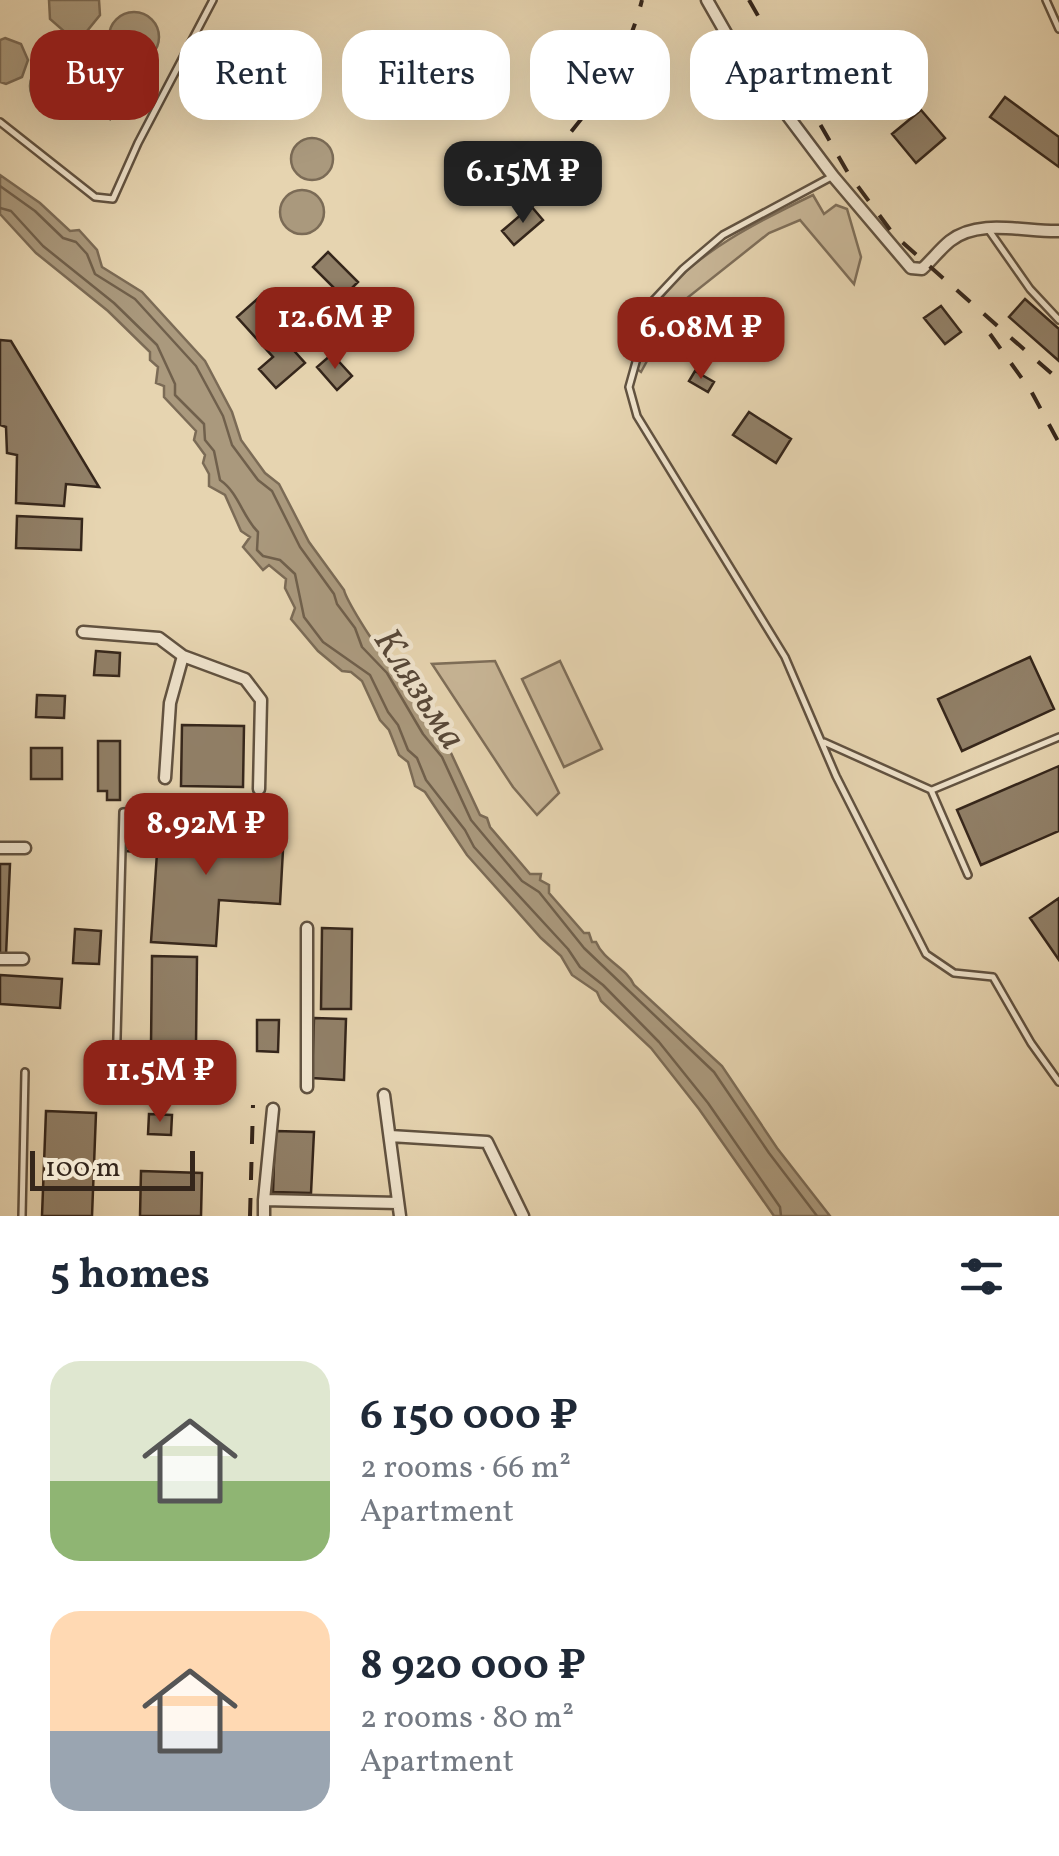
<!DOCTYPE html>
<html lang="en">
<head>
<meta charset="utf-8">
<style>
	:root { --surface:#fff; --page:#f2f2f3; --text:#1f2937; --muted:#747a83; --accent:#8f2418 }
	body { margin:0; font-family:Vollkorn,serif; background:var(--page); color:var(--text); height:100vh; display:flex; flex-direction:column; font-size:38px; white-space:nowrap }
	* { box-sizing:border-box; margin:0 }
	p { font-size:32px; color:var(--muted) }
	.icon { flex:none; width:55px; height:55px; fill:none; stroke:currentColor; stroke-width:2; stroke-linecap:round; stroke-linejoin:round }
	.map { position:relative; height:1216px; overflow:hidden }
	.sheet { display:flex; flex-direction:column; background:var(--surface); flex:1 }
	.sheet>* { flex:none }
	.guide { position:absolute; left:30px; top:30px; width:1000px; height:90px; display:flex; gap:20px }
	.scale { position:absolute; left:30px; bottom:25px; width:165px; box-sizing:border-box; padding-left:10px; border:5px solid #35261b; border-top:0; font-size:28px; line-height:35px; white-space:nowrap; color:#35261b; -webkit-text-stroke:8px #efe3cc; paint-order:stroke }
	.price { position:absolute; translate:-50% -85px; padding:0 22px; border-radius:20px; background:var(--accent); color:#fff; font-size:32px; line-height:65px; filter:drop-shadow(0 2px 5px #0008) }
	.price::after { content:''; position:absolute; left:50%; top:60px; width:30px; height:22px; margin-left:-15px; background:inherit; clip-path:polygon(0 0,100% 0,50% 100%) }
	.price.selected { background:#222; color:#fff }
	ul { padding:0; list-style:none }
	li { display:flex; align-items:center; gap:30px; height:250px; padding:0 50px }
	li span { display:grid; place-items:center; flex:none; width:280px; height:200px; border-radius:30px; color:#555 }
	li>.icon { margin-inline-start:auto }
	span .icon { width:120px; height:120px; fill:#fffc; stroke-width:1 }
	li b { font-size:42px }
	h2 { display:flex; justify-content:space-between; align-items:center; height:120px; padding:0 50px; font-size:42px }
	.chip { padding:0 35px; border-radius:30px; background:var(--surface); box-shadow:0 10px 40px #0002; font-size:35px; line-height:90px }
	.chip.selected { background:var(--accent); color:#fff }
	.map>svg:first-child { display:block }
	.green { fill:#c8b697; stroke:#7e6e59; stroke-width:2.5 }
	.water { fill:#aa997d; stroke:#7b6b56; stroke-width:2.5 }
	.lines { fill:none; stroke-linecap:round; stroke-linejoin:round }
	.shore { stroke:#70604c; stroke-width:2.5 }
	.building { fill:#918068; stroke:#35261b; stroke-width:2.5 }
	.service-casing { stroke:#615240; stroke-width:10 }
	.minor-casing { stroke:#615240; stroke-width:15 }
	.service { stroke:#efe3cc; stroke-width:5 }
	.minor { stroke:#efe3cc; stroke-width:10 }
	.rail { stroke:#35261b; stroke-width:4; stroke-dasharray:18 18; stroke-linecap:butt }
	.labels { text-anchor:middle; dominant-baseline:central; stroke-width:9; stroke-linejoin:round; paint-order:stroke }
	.water-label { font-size:38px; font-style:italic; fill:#584838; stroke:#efe3cc }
</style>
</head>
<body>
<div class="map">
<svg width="1059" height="1216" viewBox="0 0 1059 1216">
	<rect width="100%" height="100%" fill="#e6d4b0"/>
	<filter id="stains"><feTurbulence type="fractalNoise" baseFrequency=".002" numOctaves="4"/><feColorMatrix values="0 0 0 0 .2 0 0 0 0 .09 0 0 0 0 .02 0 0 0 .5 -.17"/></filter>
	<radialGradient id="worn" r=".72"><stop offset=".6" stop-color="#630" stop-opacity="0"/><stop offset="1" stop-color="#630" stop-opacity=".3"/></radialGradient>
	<!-- green -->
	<path class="green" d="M813 195 824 214 836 205 847 209 861 257 854 284 800 220 769 233 677 306 641 372 637 369C643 349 647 320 659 302 689 255 765 218 813 195Z
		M495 661 559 793 537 815 513 787 432 664Z
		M560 661 602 749 564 767 522 679Z"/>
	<!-- water -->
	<path class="water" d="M49 0H99L100 15 87 31 66 33 50 19Z
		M109 37a25 25 0 1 1 50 0a25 25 0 1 1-50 0Z
		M5 38 21 44 28 60 22 77 6 84 0 82V40Z
		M30 86a22 22 0 1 1 44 0a22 22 0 1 1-44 0Z
		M291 159a21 21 0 1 1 42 0a21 21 0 1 1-42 0Z
		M0 175 40 203 70 231 79 230 97 250 102 267 142 292 205 361 232 412 241 440 265 473 279 484 309 542 344 590C346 599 373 644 381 650L386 649 384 656 391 664 399 662 397 673 400 681 450 751 480 815 487 818 490 827 530 874H541L540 880 549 885V893L584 933H589L592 942H596C604 961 627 968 634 985L722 1066 777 1148 830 1216H774L699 1109 651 1048 601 1001 597 992 572 975 561 956 541 938 467 855 425 792 415 786 408 762 399 755 389 730 380 720 362 681 351 672 342 671 318 651 291 619 295 608 285 588 286 579 269 565 263 570 243 547 250 537 241 531 225 495 209 486V474L203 463 205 455 194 440 196 431 164 397V386L156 383 158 367 150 360V352L108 311 36 253 0 214Z
		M280 212a22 22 0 1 1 44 0a22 22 0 1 1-44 0Z"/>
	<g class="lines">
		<!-- shore -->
		<path class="shore" d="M0 186 35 211 63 238 76 242 87 254 95 274 135 299 196 366 223 416 232 445 258 480 272 491 300 547 334 594 337 604 355 628 362 647 387 673 423 734 442 757 471 820 522 881 539 892 584 948 714 1072 769 1153 817 1216
			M0 208 11 211 43 246 114 303 157 345 175 384V395L204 424 205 440 214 451 220 480C239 493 242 516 258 532L257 550 263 556 280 560 295 574 304 617 323 642 370 675 388 712 398 725 408 750 417 758 426 780 465 830 474 847 568 949 580 967 603 985 659 1042 708 1103 780 1207 781 1216"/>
	</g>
	<!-- building -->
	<path class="building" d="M89 75 124 98 110 119 75 95Z
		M1005 97 1059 137V167L990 117Z
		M921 110 945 138 916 163 892 134Z
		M531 206 543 220 514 245 502 231Z
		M328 252 358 282 343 297 313 267Z
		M263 294 272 304 261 314 305 363 276 388 259 369 273 357 237 317Z
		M1025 299 1059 329V361L1009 317Z
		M941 306 961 332 945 344 924 318Z
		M0 340 11 341 99 487 66 484 64 506 16 503 17 455 7 453 6 427 0 425Z
		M332 354 352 376 337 390 317 367Z
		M695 371 714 382 708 392 689 381Z
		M749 412 791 439 776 463 733 435Z
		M17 516 82 519 81 550 16 548Z
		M96 651 120 653 119 676 94 675Z
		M1030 657 1054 709 962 751 938 699Z
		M37 695 65 696 64 718 36 717Z
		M182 725 244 726 243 787 181 786Z
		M98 741H120V800H107V791H98Z
		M31 748H62V779H31Z
		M1059 766V831L981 865 957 810Z
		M159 823 205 826 203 844 242 847 243 829 284 832 280 904 219 900 216 946 151 942 157 853 125 851 126 832 158 834Z
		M0 864H10L6 955H0Z
		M1059 898V960L1030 918Z
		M322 928 352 929 351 1009H321Z
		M75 929 101 931 99 964 73 963Z
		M152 956 197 957 196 1046 151 1045Z
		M0 975 62 979 60 1008 0 1004Z
		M314 1018 346 1019 344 1080 312 1078Z
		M257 1020H279L278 1052 257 1051Z
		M46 1111 96 1113 92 1216H42Z
		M149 1114 172 1115 171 1135 148 1134Z
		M275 1131 314 1132 311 1193 273 1192Z
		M141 1171 202 1173 201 1216H140Z"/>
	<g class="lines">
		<!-- service casing -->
		<g class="service-casing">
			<path id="service" d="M1046 0 1059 29
				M0 122 95 197 113 199 138 143 213 0
				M833 176 723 235 683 269 653 301 629 387 637 416 785 657 836 776 926 954 954 973 993 977 1031 1043 1059 1082
				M988 229 1030 289 1059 320
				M824 742 931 790 968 875
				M932 790 1059 737
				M116 1074 123 812 148 810 262 818
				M22 1216 25 1072"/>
		</g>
		<!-- minor casing -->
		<g class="minor-casing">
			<path id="minor" d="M707 0 727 35 833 176 911 268 922 269C931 261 940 249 950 241 979 218 1025 232 1059 231
				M83 632 159 638 183 656 245 679 261 700 259 789
				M165 778 170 703 183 656
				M0 848H25
				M307 928V1087
				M0 959H23
				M384 1095 400 1216
				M390 1136 487 1142 523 1216
				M264 1200 273 1109
				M264 1216V1200L398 1203"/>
		</g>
		<!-- service -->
		<use href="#service" class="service"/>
		<!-- minor -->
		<use href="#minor" class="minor"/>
		<!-- rail -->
		<path class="rail" d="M749 0 848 173 894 235 1059 380
			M548 159C592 108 625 67 642 0
			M990 334 1031 391 1059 443
			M250 1216 253 1105"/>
	</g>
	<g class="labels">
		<!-- water labels -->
		<g class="water-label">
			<text transform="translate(418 690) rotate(57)">Клязьма</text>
		</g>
	</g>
	<rect width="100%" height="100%" filter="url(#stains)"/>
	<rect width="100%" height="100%" fill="url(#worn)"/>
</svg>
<div class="scale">100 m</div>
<b class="price selected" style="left:523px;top:226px">6.15M ₽</b>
<b class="price" style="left:335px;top:372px">12.6M ₽</b>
<b class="price" style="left:701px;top:382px">6.08M ₽</b>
<b class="price" style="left:206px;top:878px">8.92M ₽</b>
<b class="price" style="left:160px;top:1125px">11.5M ₽</b>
<div class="guide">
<a class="chip selected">Buy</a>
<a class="chip">Rent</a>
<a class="chip">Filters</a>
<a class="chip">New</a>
<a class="chip">Apartment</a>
</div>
</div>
<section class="sheet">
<h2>5 homes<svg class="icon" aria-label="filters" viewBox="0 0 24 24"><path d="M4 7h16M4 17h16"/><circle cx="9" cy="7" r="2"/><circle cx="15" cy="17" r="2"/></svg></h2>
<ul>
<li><span style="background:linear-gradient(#dfe7d0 60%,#8fb573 0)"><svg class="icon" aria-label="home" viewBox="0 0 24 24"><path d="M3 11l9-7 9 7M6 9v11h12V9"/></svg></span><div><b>6 150 000 ₽</b><p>2 rooms · 66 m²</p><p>Apartment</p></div></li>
<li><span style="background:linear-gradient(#ffd9b3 60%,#9aa5b1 0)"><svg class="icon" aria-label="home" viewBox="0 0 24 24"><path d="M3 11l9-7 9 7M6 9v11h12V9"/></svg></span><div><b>8 920 000 ₽</b><p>2 rooms · 80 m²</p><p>Apartment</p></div></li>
</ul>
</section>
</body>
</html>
